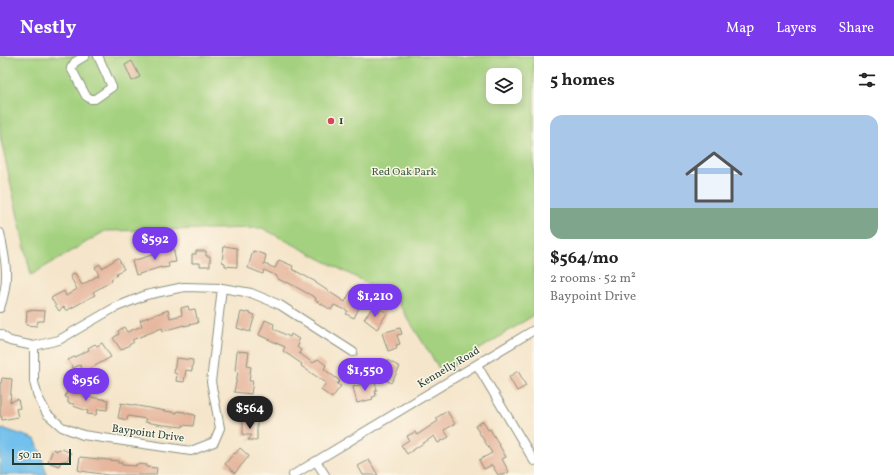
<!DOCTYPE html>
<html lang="en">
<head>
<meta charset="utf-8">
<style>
	:root { --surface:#fff; --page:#f2f2f2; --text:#222; --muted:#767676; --line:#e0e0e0; --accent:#7c3aed }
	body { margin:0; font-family:Vollkorn,serif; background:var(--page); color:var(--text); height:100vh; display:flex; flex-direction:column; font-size:15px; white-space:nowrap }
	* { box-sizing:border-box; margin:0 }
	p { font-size:13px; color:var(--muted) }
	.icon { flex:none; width:22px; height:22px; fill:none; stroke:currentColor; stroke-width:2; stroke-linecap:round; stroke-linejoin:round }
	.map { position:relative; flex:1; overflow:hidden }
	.side { display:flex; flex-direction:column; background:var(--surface); width:360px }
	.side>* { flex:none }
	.buttons { position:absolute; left:486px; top:12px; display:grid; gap:8px }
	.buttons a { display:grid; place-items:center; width:36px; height:36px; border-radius:8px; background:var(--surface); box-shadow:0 2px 10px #0003; font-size:20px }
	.scale { position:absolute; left:12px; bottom:10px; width:59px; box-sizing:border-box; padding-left:4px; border:2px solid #1f3d34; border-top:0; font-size:11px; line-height:14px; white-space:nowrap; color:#1f3d34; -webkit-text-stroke:3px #fcf5e5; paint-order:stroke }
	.price { position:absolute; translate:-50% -34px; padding:0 9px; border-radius:14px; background:var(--accent); color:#fff; font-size:13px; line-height:26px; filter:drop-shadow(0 1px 2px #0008) }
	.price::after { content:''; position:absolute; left:50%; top:24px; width:12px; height:9px; margin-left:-6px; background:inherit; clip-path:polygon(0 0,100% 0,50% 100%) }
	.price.on { background:#222; color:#fff }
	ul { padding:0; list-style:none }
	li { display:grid; align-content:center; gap:8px; height:212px; padding:0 16px }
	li+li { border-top:1px solid var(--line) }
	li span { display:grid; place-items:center; height:124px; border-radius:12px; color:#555 }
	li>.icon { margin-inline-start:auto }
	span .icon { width:72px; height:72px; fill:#fffc; stroke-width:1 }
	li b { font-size:17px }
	h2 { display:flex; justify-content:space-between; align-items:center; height:48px; padding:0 16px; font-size:17px }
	header { display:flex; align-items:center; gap:24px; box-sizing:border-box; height:56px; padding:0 20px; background:var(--accent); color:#fff }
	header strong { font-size:19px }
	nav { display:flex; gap:22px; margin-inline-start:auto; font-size:14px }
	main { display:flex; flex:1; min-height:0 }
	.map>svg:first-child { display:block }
	.green { fill:#a4d17f; stroke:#62875a; fill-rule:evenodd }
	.water { fill:#72c0ed; stroke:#487e90 }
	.building { fill:#e6b69d }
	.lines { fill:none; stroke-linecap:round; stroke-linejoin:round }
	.minor-casing { stroke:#8a917f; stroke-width:10 }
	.minor { stroke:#fff; stroke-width:8 }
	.poi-dot { fill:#d1495b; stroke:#fcf5e5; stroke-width:1.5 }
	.labels { text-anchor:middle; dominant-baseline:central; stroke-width:3; stroke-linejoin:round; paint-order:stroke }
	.poi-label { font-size:11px; font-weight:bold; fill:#1f3d34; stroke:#fcf5e5; text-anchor:start }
	.park-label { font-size:11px; fill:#3a5b43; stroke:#fcf5e5 }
	.street-label { font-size:11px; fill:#1f3d34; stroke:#fcf5e5 }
</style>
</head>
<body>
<header>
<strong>Nestly</strong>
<nav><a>Map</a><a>Layers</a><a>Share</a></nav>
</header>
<main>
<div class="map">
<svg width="534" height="419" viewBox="0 0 534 419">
	<rect width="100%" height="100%" fill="#fcf5e5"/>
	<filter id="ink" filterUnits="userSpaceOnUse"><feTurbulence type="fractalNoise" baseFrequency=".025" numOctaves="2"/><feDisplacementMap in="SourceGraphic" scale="8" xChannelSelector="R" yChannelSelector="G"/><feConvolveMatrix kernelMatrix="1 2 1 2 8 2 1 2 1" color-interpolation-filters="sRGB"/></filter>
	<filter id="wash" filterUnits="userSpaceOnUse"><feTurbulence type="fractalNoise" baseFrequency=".012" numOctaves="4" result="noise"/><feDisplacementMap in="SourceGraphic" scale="16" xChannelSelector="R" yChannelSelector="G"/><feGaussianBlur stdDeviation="0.9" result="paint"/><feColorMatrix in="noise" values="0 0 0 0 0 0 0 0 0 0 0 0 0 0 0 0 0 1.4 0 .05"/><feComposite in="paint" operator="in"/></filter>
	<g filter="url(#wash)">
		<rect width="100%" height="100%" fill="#f5e5ca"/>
		<!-- green -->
		<path class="green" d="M1 0H534V259L442 317 395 242 262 172 105 175 31 219 0 80V3ZM493 19H515V41H493Z"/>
		<!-- water -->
		<path class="water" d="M5 373 35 383 40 395 47 419H0V374Z"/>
		<g id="blocks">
			<!-- building -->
			<path class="building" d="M132 5 140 21 132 25 125 9Z
				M224 190 237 192V211L225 210V207L222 206Z
				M173 192 176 206 168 207 169 211 161 212V211L136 219 132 205 159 197 158 194Z
				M196 195H206V200H210V210H200V207H192V198H196Z
				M253 195 266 199 264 208 275 212 279 204 293 210 292 213 316 226V227L345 246 351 235 357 238 355 242 362 246 354 262 346 258 348 255 334 249 331 254 315 244 316 242 287 226 286 227 278 223V222L276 221 277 220 264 214 263 218 248 212Z
				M118 202 124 213 116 217 117 219 111 223 112 225 93 236 95 239 66 255 64 251 59 255 51 242 64 235 66 240 77 233 70 220 75 217 82 229 99 219 95 211 100 208 102 212Z
				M188 250 189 254 195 253 198 267 184 270V269L163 275 162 272 132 284 134 286 121 294 113 282 119 278 118 275 124 271 127 276 142 270 140 264 168 254 170 262 182 259 181 252Z
				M372 252 379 257 381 253 387 257 377 273 364 263Z
				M27 254 45 255 44 265H38L37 270 26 269Z
				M241 256 246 257 247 256 255 259 250 276 237 272Z
				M265 264 274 268 273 272 276 274 290 281 291 278 299 283 297 286 299 288 297 291 301 294 299 297 313 307 318 303 326 309 324 313 340 325 337 328 341 330 332 342 321 334 326 327 301 310 302 308 283 295 285 291 259 279Z
				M400 272 402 278 397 279 400 288 396 289 397 292 388 295 382 277Z
				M102 287 111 301 84 316 80 309 73 312 68 304 89 294 88 292 95 288 97 290Z
				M237 295 249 296 247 310 251 311 249 325H253L251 338 234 336 238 316 235 315Z
				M176 302 193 304 192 315 186 314 184 326 176 325 177 318 174 317Z
				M387 304 400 311 391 327 383 322 386 315 382 312Z
				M518 315 526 330 517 335 509 321Z
				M2 322 12 323 10 346 18 343 20 352 16 353 18 361 2 364 1 360H0V327H1Z
				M372 325V327L375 326 377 334 375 335 376 340 372 341 373 343 357 347 353 331Z
				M72 333 85 337 84 340 108 344 107 354 98 353 96 359 87 358 88 355 73 350 74 348 68 347V342L65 341 67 335 71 336Z
				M121 347 177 357V355L185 356V357L195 359 193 370 183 369V371L164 369 145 366 146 363 128 360 127 364 118 362Z
				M447 355 455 368 444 374 449 381 438 387 434 380 407 398 401 389 409 384 407 380 415 376 417 379 438 365 436 362Z
				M243 365 257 366V384H248L252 379H243Z
				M483 365 488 374 490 373 506 401 502 403 509 416 504 419H498L492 409 484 413 479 404 492 397 475 370Z
				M240 392 249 400 235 417 225 408 234 397 235 398Z
				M53 393 57 395 58 393 61 394 62 393 71 397 67 405 64 404 63 406 61 405 59 410 48 406Z
				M80 401 118 405V407H122V409L136 410V408L147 409 146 411 157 412 156 419H108L81 415 78 414Z
				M369 404 378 419H363L358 410Z"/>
		</g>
	</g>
	<g filter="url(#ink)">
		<use href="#blocks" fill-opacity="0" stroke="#8a917f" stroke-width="1"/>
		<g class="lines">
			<!-- minor casing -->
			<g class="minor-casing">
				<path id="minor" d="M85 0 75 6 71 12 86 40 91 43H95L112 31 98 0
					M0 177C6 206 10 223 0 252
					M0 278 10 285 34 290 59 284 114 252 146 239 184 231 222 232 251 237 280 249 353 296
					M34 290V326L38 341 47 358 62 371 83 379 191 395 214 386 220 372 211 326 222 232
					M477 309 534 405
					M316 405 325 419
					M293 419 534 274"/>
			</g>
			<!-- minor -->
			<use href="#minor" class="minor"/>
		</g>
	</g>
	<!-- markers -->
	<circle class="poi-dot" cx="331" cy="65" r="4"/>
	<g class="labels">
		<!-- poi labels -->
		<g class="poi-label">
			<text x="339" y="65">1</text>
		</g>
		<!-- park labels -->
		<g class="park-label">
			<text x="404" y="116">Red Oak Park</text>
		</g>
		<!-- street labels -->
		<g class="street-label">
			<text transform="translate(449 312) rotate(-31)">Kennelly Road</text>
			<text transform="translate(148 378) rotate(8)">Baypoint Drive</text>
		</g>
	</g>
</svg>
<div class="buttons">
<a><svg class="icon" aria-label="layers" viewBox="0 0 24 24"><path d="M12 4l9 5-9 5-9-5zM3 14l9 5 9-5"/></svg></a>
</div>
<div class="scale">50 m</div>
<b class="price" style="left:155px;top:205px">$592</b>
<b class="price" style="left:375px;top:262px">$1,210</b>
<b class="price" style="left:365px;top:336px">$1,550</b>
<b class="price" style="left:86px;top:346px">$956</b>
<b class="price on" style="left:250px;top:374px">$564</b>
</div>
<section class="side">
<h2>5 homes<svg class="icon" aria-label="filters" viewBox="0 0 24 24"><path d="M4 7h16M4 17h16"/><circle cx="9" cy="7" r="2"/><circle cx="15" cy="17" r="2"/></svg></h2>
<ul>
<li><span style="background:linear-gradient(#a9c7e8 75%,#7fa58c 0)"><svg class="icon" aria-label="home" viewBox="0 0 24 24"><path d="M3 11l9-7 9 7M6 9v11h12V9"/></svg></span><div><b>$564/mo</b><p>2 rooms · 52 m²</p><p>Baypoint Drive</p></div></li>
</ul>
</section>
</main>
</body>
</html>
